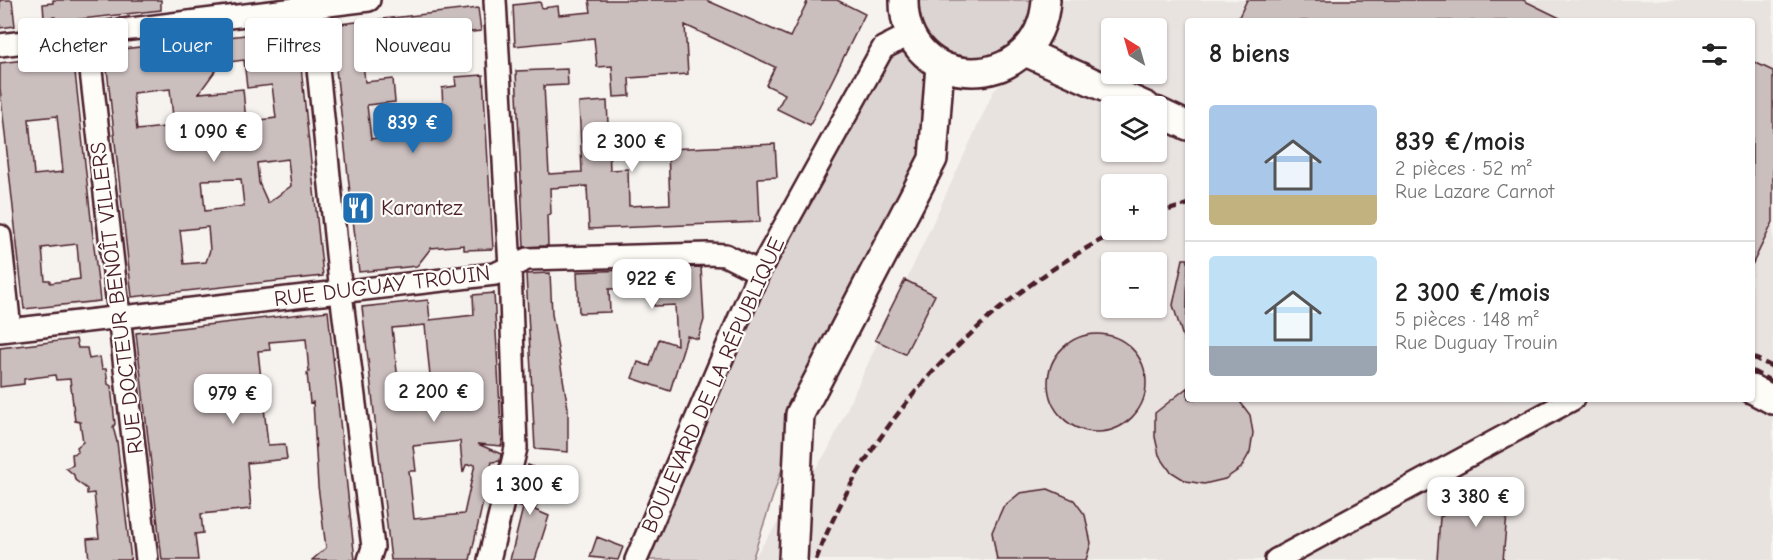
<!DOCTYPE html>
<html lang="fr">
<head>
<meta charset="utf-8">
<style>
	:root { --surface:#fff; --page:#f2f2f2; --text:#222; --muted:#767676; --line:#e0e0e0; --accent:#1f6fb2 }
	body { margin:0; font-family:"Comic Neue",sans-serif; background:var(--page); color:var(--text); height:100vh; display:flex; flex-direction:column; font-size:22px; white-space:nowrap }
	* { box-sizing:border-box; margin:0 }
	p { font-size:20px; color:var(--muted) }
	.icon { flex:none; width:33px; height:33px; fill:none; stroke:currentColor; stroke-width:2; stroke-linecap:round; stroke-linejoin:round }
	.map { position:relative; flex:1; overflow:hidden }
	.side { position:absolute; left:1185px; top:18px; width:570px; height:384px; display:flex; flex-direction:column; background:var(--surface); border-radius:6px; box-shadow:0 2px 4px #0004 }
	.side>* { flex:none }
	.top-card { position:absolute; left:18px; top:18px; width:570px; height:54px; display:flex; gap:12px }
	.needle { width:39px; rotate:323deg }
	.tools { position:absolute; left:1101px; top:18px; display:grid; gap:12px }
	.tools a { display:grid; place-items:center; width:66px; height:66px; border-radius:6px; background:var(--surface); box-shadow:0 2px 4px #0004; font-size:30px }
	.price { position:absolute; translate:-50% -51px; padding:0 14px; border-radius:12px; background:#fff; color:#222; font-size:20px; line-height:39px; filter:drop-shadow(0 2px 3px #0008) }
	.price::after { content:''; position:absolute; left:50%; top:36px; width:18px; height:14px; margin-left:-9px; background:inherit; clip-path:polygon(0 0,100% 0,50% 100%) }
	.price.on { background:var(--accent); color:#fff }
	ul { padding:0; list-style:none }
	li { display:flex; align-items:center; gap:18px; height:150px; padding:0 24px }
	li+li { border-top:2px solid var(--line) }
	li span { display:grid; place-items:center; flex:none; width:168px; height:120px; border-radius:6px; color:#555 }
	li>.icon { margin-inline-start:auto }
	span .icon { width:72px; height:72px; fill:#fffc; stroke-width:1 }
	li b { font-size:26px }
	h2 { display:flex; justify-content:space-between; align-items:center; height:72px; padding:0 24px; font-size:26px }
	.chip { padding:0 21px; border-radius:6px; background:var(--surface); box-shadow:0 2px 4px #0004; font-size:21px; line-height:54px }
	.chip.on { background:var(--accent); color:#fff }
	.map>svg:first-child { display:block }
	.built { fill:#e9e3e0; fill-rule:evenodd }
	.green { fill:#dcd4d2; stroke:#937a7e; stroke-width:1.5 }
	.building { fill:#cbbfbe; stroke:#4a1f2b; stroke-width:1.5; fill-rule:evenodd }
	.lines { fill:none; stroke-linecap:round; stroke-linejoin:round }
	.minor-casing { stroke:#4a1f2b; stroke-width:26 }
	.tertiary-casing { stroke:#4a1f2b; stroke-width:32 }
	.minor { stroke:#fdfcf7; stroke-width:21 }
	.tertiary { stroke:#fdfcf7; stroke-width:27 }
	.rail { stroke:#4a1f2b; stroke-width:4.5; stroke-dasharray:9 4.5; stroke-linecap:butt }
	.labels { text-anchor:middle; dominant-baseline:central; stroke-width:4.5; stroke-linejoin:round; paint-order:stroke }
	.poi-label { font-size:22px; fill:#4a1f2b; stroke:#fdfcf7; text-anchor:start }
	.street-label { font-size:22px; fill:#4a1f2b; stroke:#fdfcf7 }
</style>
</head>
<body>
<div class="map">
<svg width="1773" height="560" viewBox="0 0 1773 560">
	<rect width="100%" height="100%" fill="#f6f3ef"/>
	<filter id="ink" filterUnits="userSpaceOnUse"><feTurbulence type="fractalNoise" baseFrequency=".0167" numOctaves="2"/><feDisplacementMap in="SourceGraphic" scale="12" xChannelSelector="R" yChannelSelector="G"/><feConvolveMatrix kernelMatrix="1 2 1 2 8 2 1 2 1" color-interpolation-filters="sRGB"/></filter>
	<g filter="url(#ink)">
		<!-- built -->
		<path class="built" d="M1046 0H1773V560H752L828 450 994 90 1003 83 1025 52ZM1188 21H1752V399H1188ZM1112 28H1156V74H1112ZM1112 106H1156V152H1112ZM1112 184H1156V230H1112ZM1112 262H1156V308H1112Z"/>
		<!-- green -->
		<path class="green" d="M917 0H1032C1027 56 958 81 926 31 920 22 919 10 917 0Z
			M909 35 940 65 933 159 800 414 752 560H636L759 272 883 48Z"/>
		<!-- building -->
		<path class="building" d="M0 0H12L15 26 0 28Z
			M53 0H161V10L55 22V17L44 18 43 4 53 3Z
			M589 0H706L790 37 808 0H837L865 14 810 125 777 109 785 94 766 85 775 67 685 25 688 74 629 78 630 96 614 97 612 66 597 67 594 38 515 46 513 5 540 2 542 8 558 6 559 15 591 12Z
			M1247 0H1523L1566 21H1237Z
			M478 8 481 31 361 44 365 82 393 79 395 102 367 105 371 139 444 128 442 88 456 86 455 77 483 75 493 249 464 250V245L431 248 417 266 359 272 331 25Z
			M297 29 323 276 132 297 105 51ZM244 60 247 88 272 85 276 118 246 122 243 89 199 93 221 63ZM170 89 174 126 137 130 133 93ZM288 159 291 186 268 203 259 183 257 163ZM241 179 244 206 205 211 202 180ZM208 227 210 250 206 262 184 264 180 230Z
			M73 54 100 301 24 309 0 88V63ZM57 116 63 172 34 175 29 119ZM77 244 80 279 50 283V280H45L42 248Z
			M1752 61 1773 71V222L1752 265Z
			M567 69 568 85 544 86 549 174 582 172 579 103 607 101 610 170 628 169 629 206 670 204 668 149 775 144 777 177 758 178 760 222 589 229 587 186 550 188 551 214 547 215 548 246 524 247 516 71Z
			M1183 259H1188L1186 347 1173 305Z
			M701 267 704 320 698 339 687 336 670 391 632 378 638 362 650 366 659 339 677 345 675 305 654 306 652 296 639 297 638 288 609 289 610 312 579 313 577 272Z
			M550 273 552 314 568 408V452L535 449 526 274Z
			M905 280 935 295 905 354 875 340Z
			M494 293 502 446 478 444 501 454 500 461 492 462 470 560H391L362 307 428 300 430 320 474 315 473 295ZM425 325 430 376 398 380 392 328ZM460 441 463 473 466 465 475 464 464 514 414 519 409 471H416L413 446Z
			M328 311 355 560H312L326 548 318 486 313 402 310 403 307 373 309 372 306 339 269 342 270 350 258 351 268 445 285 444 287 459 247 463 251 509 201 514 203 533 195 534 198 560H162L136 333Z
			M1048 383a49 49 0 1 1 98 0a49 49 0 1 1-98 0Z
			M76 339 78 348H87L89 359 100 357 102 369H106L108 384 111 386 115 424 113 427 117 442 131 560H89L87 539 99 538 94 493 87 494V489L75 480 74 475 66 468 73 465 72 454 78 452 77 447 83 442 80 422 75 421 70 379 56 380 55 375 24 379V384L0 387V348Z
			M1188 387V399H1238L1250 415 1253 433 1250 452 1241 468 1225 479 1204 484 1186 481 1170 471 1159 455 1155 437V413Z
			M528 465 550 474 535 510 549 516 535 560H510L523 508 515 505Z
			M1510 480 1503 560H1437L1440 517Z
			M1048 489 1074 500 1085 515 1091 543 1086 560H997L992 532 1003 507 1020 493Z
			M597 537 623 547 618 560 590 557Z"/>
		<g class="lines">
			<!-- minor casing -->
			<g class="minor-casing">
				<path id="minor" d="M311 0 341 293 373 547 369 560
					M87 36 147 560
					M0 45 369 0
					M0 236 10 329
					M0 331 495 274 527 259 708 254 725 255 759 272
					M489 560 516 448 510 268 495 0
					M636 560 759 272 883 48 909 35
					M1276 560 1573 399"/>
			</g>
			<!-- tertiary casing -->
			<g class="tertiary-casing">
				<path id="tertiary" d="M904 0C903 96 1040 96 1046 0
					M1025 52 1146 106
					M1156 111 1188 126
					M1752 389 1773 400
					M793 560 800 414 933 159 940 65"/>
			</g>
			<!-- minor -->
			<use href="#minor" class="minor"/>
			<!-- tertiary -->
			<use href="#tertiary" class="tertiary"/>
			<!-- rail -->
			<path class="rail" d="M1156 214 1188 204
				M1752 357 1773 367
				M1752 371 1773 382
				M816 560C869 418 985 298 1120 230"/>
		</g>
	</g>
	<!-- icons -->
	<defs>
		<g id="restaurant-square" transform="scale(1.725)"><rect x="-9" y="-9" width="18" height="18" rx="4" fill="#1f6fb2" stroke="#fdfcf7"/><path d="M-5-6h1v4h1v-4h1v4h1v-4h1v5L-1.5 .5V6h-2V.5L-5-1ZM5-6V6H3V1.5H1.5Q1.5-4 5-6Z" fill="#fff"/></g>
	</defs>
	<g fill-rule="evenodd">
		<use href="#restaurant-square" x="358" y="208"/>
	</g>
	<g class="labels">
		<!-- poi labels -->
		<g class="poi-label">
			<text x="381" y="208">Karantez</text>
		</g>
		<!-- street labels -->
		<g class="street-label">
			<text transform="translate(382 286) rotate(-7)">RUE DUGUAY TROUIN</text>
			<text transform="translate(117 298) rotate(-97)">RUE DOCTEUR BENOÎT VILLERS</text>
			<text transform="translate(713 385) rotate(-66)">BOULEVARD DE LA RÉPUBLIQUE</text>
		</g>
	</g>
</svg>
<div class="tools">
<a><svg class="needle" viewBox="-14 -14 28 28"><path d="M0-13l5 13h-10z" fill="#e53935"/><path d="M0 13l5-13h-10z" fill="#767676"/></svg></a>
<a><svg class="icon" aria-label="layers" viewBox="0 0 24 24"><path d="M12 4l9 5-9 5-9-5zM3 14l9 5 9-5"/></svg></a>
<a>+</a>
<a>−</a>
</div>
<b class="price on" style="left:413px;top:154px">839 €</b>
<b class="price" style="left:214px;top:163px">1 090 €</b>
<b class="price" style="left:632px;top:173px">2 300 €</b>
<b class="price" style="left:652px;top:310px">922 €</b>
<b class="price" style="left:434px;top:423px">2 200 €</b>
<b class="price" style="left:233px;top:425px">979 €</b>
<b class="price" style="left:530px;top:516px">1 300 €</b>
<b class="price" style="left:1476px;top:528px">3 380 €</b>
<div class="top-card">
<a class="chip">Acheter</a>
<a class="chip on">Louer</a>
<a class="chip">Filtres</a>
<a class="chip">Nouveau</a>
</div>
<section class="side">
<h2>8 biens<svg class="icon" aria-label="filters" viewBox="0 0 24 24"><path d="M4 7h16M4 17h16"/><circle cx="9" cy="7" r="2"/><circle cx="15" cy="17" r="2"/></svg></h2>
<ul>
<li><span style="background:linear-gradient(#a9c7e8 75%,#c2b280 0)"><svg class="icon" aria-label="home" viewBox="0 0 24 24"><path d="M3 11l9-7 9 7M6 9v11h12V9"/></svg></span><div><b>839 €/mois</b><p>2 pièces · 52 m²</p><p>Rue Lazare Carnot</p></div></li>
<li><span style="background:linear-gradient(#bfe0f5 75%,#9aa5b1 0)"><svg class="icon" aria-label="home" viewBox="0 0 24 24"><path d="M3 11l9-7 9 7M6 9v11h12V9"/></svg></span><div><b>2 300 €/mois</b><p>5 pièces · 148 m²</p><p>Rue Duguay Trouin</p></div></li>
</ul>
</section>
</div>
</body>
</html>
